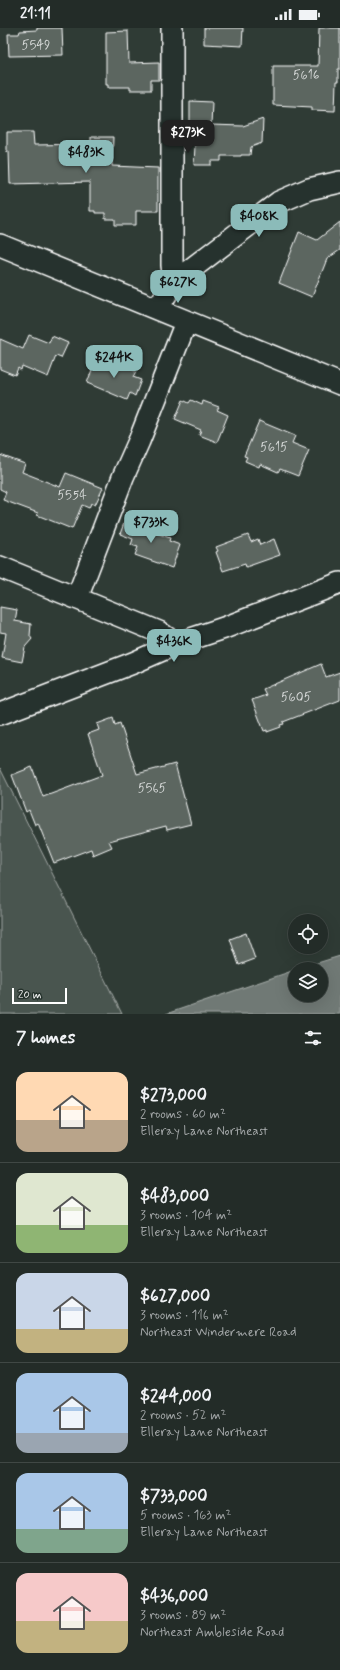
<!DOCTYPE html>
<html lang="en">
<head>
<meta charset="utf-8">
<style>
	:root { --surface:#232c28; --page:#2b3430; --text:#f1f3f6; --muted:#a3a7a8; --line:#404845; --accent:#8bbbb9 }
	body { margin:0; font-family:Mynerve,sans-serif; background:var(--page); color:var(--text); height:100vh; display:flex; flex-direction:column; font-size:15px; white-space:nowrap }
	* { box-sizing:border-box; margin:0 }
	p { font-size:13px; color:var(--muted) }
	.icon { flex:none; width:22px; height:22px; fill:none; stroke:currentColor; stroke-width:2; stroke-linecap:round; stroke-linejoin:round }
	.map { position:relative; height:986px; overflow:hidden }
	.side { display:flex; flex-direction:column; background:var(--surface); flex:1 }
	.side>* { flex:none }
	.buttons { position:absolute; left:288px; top:886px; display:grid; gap:8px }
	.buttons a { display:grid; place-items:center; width:40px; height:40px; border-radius:50%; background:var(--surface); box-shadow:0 4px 16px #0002,0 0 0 1px var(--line); font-size:20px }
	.scale { position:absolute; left:12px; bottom:10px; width:55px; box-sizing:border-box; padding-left:4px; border:2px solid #fff; border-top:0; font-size:11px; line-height:14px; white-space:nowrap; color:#fff; -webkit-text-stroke:3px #26332d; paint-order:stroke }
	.price { position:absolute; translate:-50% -34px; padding:0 9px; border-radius:8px; background:var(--accent); color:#111; font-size:13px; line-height:26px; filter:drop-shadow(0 1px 2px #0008) }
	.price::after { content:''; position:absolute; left:50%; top:24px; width:12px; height:9px; margin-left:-6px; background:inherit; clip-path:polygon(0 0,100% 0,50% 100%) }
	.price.active { background:#222; color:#fff }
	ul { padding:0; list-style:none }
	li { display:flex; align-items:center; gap:12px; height:100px; padding:0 16px }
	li+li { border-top:1px solid var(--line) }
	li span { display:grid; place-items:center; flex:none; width:112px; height:80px; border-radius:12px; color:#555 }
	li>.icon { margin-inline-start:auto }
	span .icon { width:48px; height:48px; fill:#fffc; stroke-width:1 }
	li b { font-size:17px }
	h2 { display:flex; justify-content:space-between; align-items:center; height:48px; padding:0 16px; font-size:17px }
	.status { display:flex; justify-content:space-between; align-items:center; height:28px; padding:0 20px; background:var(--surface); direction:ltr }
	.status svg { height:11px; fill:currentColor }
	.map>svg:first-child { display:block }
	.green { fill:#4a544f; stroke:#a4aaa7 }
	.water { fill:#707975; stroke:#a9afac }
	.building { fill:#5b6661; stroke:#fff }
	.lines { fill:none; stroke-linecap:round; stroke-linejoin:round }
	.street-casing { stroke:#fff; stroke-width:24 }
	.street { stroke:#26332d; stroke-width:21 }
	.labels { text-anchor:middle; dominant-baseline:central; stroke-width:3; stroke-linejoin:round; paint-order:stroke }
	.number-label { font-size:13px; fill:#d6d9d8 }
</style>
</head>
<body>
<div class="status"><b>21:11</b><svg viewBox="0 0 49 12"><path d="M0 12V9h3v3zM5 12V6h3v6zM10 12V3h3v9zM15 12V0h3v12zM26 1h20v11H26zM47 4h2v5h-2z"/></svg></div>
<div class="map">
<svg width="340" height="986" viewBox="0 0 340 986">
	<rect width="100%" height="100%" fill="#2f3b35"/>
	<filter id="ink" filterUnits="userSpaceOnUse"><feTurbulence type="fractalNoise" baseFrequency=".025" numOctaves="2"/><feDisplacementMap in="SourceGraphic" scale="8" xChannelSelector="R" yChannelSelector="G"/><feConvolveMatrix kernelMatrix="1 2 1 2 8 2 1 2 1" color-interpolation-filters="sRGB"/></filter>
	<g filter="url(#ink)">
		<!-- green -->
		<path class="green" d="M0 740 122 986H0Z"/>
		<!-- water -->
		<path class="water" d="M340 928V986H166L295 942V967H321V941H298Z"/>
		<!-- building -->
		<path class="building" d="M37 0H62L63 27 9 28 8 6H19L20 3 37 2Z
			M204 0H243L242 18 204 16Z
			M319 0H340V41H338V54H336L335 83 312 82V79L273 77V38H318Z
			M128 3 129 35 159 34V52H151V62H130V59H108V56H106V4Z
			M190 73 212 74 211 97 243 98 263 91 262 115 251 119 250 127H241V128H221V133H211V137H194L196 98H190Z
			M7 104H33L34 117 91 116V109H113L112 138 158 140V183H136V197H115V191H105V185H95V183H90V154L10 156 9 123 7 124Z
			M340 194V222L327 231 312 269 279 255 299 204 317 212Z
			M29 307 49 315 52 308 68 315 61 330 56 328 48 349 22 338 21 342 18 340 15 347 0 341V311L23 321Z
			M96 331 108 336 109 333 136 343 133 349 141 352 135 368 130 365 127 372 87 355Z
			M183 372 189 375 191 372 202 377 203 373 219 379 217 382 228 387 217 414 199 407 201 402 175 391Z
			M259 393 295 408 292 415 309 422 298 448 280 441 278 444 260 436 259 439 245 433 247 429 244 428Z
			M0 427 25 436 22 444 60 459 66 445 103 460 95 477 91 475 89 480 82 477 72 501 37 487 38 485 3 472 6 464 0 461Z
			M126 490 147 498 145 501 170 510 169 513 180 517 172 540 135 527 138 519 131 517 133 511 120 506Z
			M248 507 251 514 258 511 260 517 274 511 280 527 246 539 245 536 223 543 216 524 218 523 216 519Z
			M0 579 17 582 15 593 31 596 30 608 32 611 25 619 22 634 2 630 6 605 0 604Z
			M321 636 326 649 340 644V672L283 694 284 696 280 697 281 699 267 704V702L264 703 252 672 266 667 263 661Z
			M113 690 115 697 120 695 137 746 175 736 191 796 167 802 166 798 109 813 112 819 93 827 91 821 54 835 38 795 35 797 29 782 26 784 12 747 32 739 43 769 102 747 88 706 99 702 97 696Z
			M246 905 255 931 239 937 230 911Z"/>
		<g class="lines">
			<!-- street casing -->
			<g class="street-casing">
				<path id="street" d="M172 0V237L174 254
					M0 217 340 356
					M157 281 174 254 279 174 309 161 340 154
					M0 539 159 604 176 616
					M77 570 123 449 139 413 186 294
					M0 686 133 635 176 616 224 600 340 555"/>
			</g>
			<!-- street -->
			<use href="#street" class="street"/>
		</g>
	</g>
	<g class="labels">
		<!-- number labels -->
		<g class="number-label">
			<text x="36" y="17">5549</text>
			<text x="306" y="47">5616</text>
			<text x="274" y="419">5615</text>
			<text x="72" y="467">5554</text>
			<text x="296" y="669">5605</text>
			<text x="152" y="760">5565</text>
		</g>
	</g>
</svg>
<div class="buttons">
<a><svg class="icon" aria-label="locate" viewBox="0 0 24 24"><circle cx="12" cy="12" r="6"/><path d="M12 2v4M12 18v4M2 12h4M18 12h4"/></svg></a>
<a><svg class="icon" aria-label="layers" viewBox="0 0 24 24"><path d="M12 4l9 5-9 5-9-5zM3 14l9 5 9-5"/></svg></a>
</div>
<div class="scale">20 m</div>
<b class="price active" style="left:188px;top:126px">$273K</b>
<b class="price" style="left:86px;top:146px">$483K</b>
<b class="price" style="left:259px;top:210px">$408K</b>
<b class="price" style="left:178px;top:276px">$627K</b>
<b class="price" style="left:114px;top:351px">$244K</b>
<b class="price" style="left:151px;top:516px">$733K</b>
<b class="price" style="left:174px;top:635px">$436K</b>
</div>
<section class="side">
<h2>7 homes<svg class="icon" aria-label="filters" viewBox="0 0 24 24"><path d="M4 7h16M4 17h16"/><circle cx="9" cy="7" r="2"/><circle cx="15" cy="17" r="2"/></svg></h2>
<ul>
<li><span style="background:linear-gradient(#ffd9b3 60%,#b9a48a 0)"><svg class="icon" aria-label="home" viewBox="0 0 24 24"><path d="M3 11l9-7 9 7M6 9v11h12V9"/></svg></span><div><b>$273,000</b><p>2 rooms · 60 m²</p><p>Elleray Lane Northeast</p></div></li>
<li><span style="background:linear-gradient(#dfe7d0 65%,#8fb573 0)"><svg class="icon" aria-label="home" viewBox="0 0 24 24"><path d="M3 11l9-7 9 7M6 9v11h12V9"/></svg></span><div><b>$483,000</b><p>3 rooms · 104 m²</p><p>Elleray Lane Northeast</p></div></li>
<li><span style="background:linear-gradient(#c9d6e8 70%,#c2b280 0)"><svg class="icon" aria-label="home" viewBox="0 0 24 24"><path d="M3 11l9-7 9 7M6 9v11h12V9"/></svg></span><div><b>$627,000</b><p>3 rooms · 116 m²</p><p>Northeast Windermere Road</p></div></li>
<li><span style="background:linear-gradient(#a9c7e8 75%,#9aa5b1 0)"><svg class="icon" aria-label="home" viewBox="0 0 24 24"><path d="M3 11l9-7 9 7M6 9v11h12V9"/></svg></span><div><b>$244,000</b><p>2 rooms · 52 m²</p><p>Elleray Lane Northeast</p></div></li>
<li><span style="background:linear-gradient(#a9c7e8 70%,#7fa58c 0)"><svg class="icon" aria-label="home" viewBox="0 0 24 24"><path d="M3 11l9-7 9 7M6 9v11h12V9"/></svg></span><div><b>$733,000</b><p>5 rooms · 163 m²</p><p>Elleray Lane Northeast</p></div></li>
<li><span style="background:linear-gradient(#f6c9c9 60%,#c2b280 0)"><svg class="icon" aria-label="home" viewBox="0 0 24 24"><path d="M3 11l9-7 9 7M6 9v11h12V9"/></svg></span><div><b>$436,000</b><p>3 rooms · 89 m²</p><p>Northeast Ambleside Road</p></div></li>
</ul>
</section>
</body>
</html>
